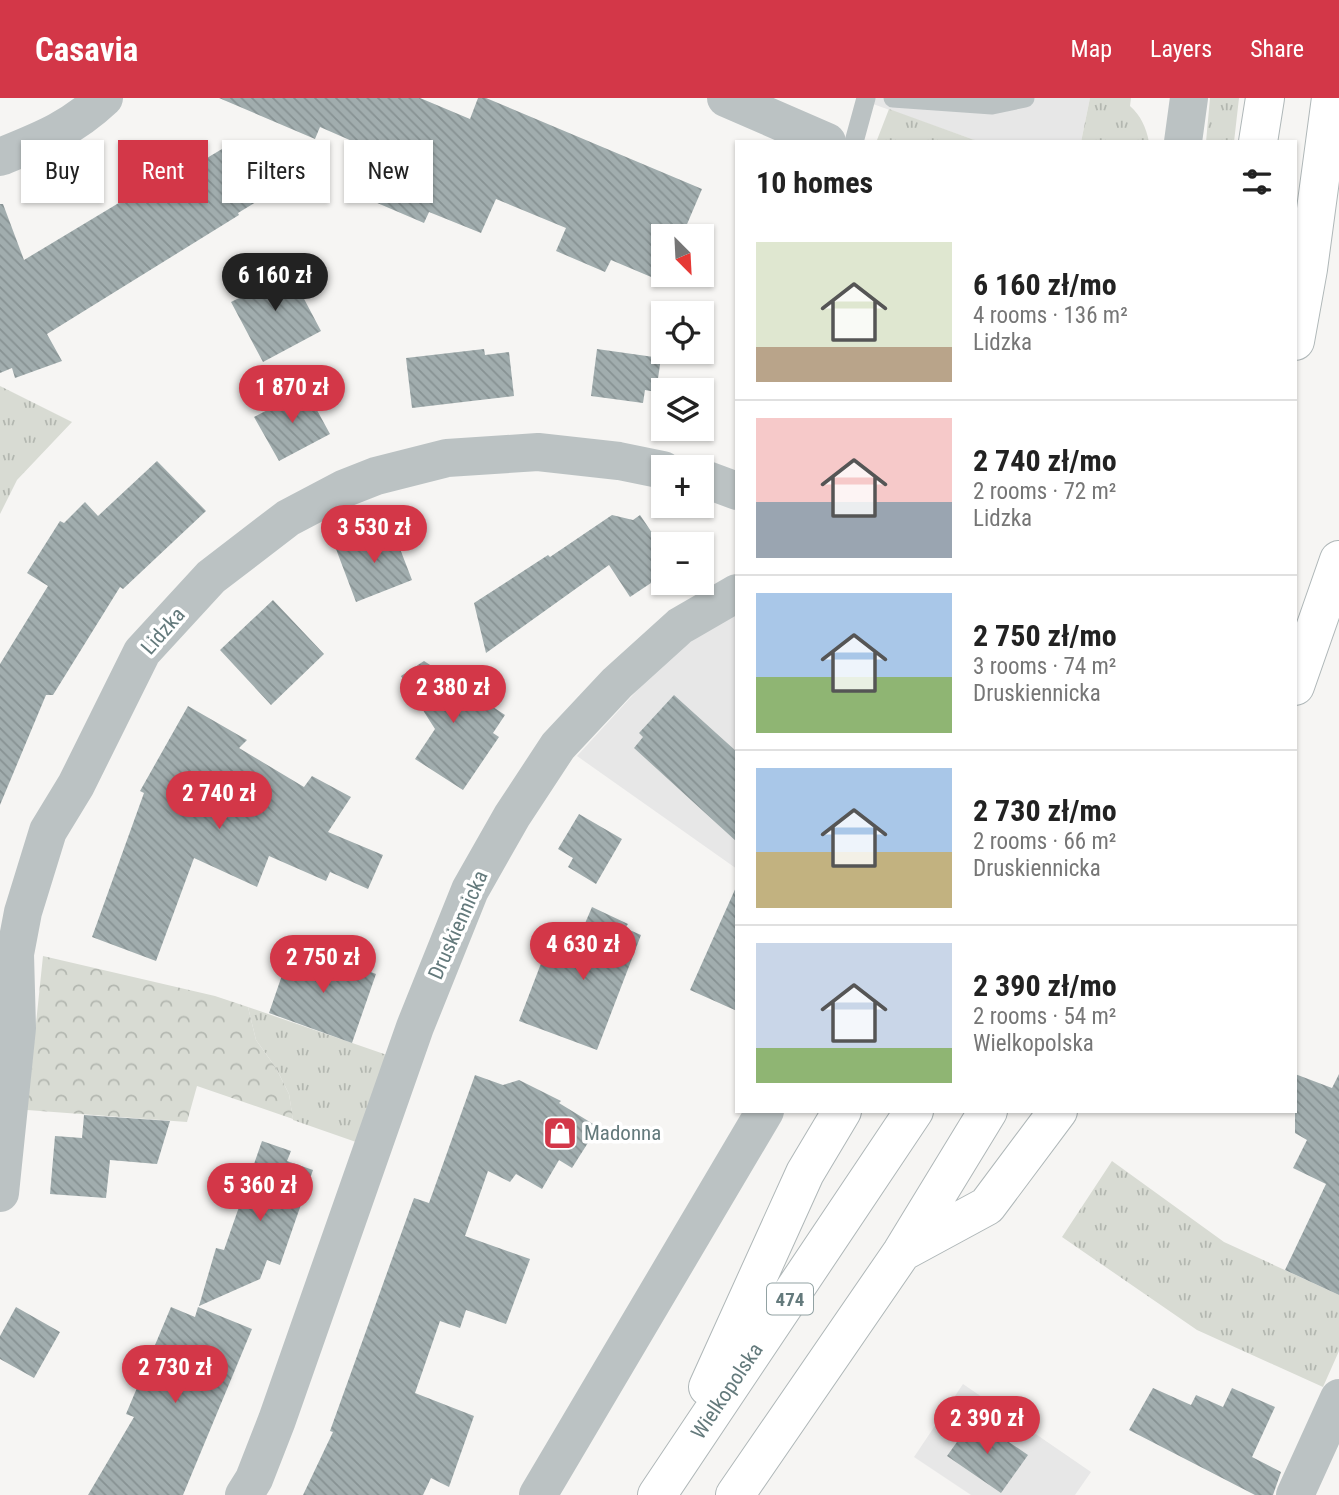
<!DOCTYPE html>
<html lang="en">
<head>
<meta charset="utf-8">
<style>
	:root { --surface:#fff; --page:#f2f2f2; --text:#222; --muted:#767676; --line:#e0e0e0; --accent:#d33748 }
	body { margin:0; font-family:"Roboto Condensed",sans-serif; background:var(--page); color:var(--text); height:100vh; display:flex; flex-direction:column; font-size:26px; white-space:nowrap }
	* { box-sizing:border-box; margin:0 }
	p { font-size:23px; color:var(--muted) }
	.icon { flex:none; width:38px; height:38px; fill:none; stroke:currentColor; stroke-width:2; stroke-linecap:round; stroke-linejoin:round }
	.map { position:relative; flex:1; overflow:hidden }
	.side { position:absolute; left:735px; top:42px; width:562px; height:973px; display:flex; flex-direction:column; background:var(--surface); border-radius:0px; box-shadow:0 2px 5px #0004 }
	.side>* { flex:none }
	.top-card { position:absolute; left:21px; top:42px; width:609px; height:63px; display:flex; gap:14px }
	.needle { width:46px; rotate:156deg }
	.buttons { position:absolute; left:651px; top:126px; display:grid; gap:14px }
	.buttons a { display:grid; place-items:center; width:63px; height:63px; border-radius:0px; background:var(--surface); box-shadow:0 2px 5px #0004; font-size:35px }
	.price { position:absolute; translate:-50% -60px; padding:0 16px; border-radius:24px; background:var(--accent); color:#fff; font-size:23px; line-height:46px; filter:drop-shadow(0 2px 4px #0008) }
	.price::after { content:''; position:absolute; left:50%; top:42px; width:21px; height:16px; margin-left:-10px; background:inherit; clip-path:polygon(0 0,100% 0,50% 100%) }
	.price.on { background:#222; color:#fff }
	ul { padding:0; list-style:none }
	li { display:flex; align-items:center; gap:21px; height:175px; padding:0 21px }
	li+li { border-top:2px solid var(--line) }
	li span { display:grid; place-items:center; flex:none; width:196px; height:140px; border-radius:0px; color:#555 }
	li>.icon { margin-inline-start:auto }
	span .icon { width:84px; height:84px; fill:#fffc; stroke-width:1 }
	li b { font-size:30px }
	h2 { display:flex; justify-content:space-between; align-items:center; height:84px; padding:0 21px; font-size:30px }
	.tag { padding:0 24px; border-radius:0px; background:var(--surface); box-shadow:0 2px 5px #0004; font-size:24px; line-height:63px }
	.tag.on { background:var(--accent); color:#fff }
	header { display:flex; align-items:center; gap:42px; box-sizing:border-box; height:98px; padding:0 35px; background:var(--accent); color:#fff }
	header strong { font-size:33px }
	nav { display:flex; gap:38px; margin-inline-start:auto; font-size:24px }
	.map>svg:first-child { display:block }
	.built { fill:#e7e7e7 }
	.grass { fill:url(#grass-tufts) }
	.forest { fill:url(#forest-crowns) }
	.building { fill:url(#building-back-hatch) }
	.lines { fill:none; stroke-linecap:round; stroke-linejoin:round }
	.primary-casing { stroke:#afb7b8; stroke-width:40 }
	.service { stroke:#bbc2c3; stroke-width:19 }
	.minor { stroke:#bbc2c3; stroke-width:38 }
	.primary { stroke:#fff; stroke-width:38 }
	.labels { text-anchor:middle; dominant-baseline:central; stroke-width:7; stroke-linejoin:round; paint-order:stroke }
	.shield { fill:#fff; stroke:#92a2a3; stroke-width:2 }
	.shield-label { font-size:19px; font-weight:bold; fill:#647a7c }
	.street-label { font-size:21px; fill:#647a7c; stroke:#fff }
	.poi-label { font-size:21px; fill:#647a7c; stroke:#fff; text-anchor:start }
</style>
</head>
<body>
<header>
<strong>Casavia</strong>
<nav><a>Map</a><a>Layers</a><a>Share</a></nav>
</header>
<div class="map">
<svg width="1339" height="1397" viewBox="0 0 1339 1397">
	<defs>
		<pattern id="grass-tufts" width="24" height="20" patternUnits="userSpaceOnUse" patternTransform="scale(1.75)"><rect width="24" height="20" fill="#d8dbd3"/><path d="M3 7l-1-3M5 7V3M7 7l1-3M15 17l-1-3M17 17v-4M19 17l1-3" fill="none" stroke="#b3b7b0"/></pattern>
		<pattern id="forest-crowns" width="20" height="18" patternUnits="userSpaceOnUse" patternTransform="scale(1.75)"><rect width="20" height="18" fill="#d8dbd3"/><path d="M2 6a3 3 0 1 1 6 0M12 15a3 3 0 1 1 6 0" fill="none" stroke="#b3b7b0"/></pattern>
		<pattern id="building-back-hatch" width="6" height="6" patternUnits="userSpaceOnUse" patternTransform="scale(1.75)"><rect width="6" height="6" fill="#a1adae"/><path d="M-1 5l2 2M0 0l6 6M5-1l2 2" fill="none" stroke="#879293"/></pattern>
	</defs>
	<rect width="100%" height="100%" fill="#f6f5f3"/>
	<!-- built -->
	<path class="built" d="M856 0H1090L1081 44H980Z
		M737 511V771L577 658 664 563Z
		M963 1286 1091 1374 1075 1397H971L914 1359Z"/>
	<!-- grass -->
	<path class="grass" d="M1090 0H1131L1130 8C1141 18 1146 29 1149 44H1081Z
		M1210 0H1239L1234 44H1206Z
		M889 11 980 44H881L877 42Z
		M0 288 72 324 17 382 0 416Z
		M248 909 387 957 356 1044 293 1022 289 996 276 970 256 942Z
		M1112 1063 1224 1144 1339 1197V1253L1323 1289 1197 1232 1062 1139Z"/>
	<!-- forest -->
	<path class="forest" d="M43 858 215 898 248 909 256 942 276 970 289 996 293 1021 197 988 187 1024 27 1012Z"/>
	<!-- building -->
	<path class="building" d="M219 0H420L470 21 478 0H486L702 91 682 138H663V177H666L663 184 611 162 605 174 556 153 566 130 496 101 481 135 429 114 424 125 375 104 393 61 320 29 315 41Z
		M222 51 256 104 238 115 239 117 47 236 62 263 15 280 12 270 0 275V106H3L24 162 137 94 140 100Z
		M284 163 321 233 263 264 231 204 253 193 248 182Z
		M484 251 485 257 509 254 514 298 412 310 406 260Z
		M597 251 661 260 656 294 645 292 643 305 591 298Z
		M306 292 330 336 279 363 254 319Z
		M157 363 206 413 123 491 120 489 53 597H46L0 707V566L48 488 27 475 60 423 64 425 85 404 98 418Z
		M612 417 633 422 640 417 663 451V477L630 499 609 467 486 555 474 505 548 457 550 459Z
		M392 430 412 482 356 504 336 451Z
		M273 502 324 556 271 607 220 552Z
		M424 563 505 617 493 635 499 639 463 692 415 661 435 631 401 578Z
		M674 597 737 654V744L634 650 643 639 639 635Z
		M188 608 247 642 239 650 304 689 312 678 351 699 328 734 383 757 368 791 330 774 326 783 269 758 257 789 194 760 156 863 92 839 144 695 140 693Z
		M579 716 622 741 596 786 568 769 573 760 558 751Z
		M737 787V913L690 892Z
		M592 809 628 826 625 830 641 837 597 952 519 923 545 855 568 865Z
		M290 854 323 865 326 857 376 876 352 945 269 915Z
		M1295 976 1332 990 1339 976V1197L1285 1172 1326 1086 1293 1070 1307 1042 1295 1035Z
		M475 977 503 987 519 982 561 1003 559 1005 598 1029 572 1070 559 1062 542 1091 516 1076 510 1084 488 1073 465 1138 530 1161 506 1226 466 1212 460 1230 440 1223 415 1295 474 1318 449 1389 431 1380 423 1397H303L333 1334 330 1333 414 1100 429 1105Z
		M84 1017 170 1023 157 1066 110 1062 106 1100 50 1096 55 1038 82 1040Z
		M262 1043 291 1053 287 1063 313 1072 280 1167 267 1162 260 1181 199 1208 216 1150 224 1152Z
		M16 1209 60 1234 34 1280 0 1261V1238Z
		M171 1209 195 1219 198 1209 252 1231 183 1397H88L134 1319 126 1316Z
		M1153 1290 1191 1307 1196 1297 1223 1309 1232 1290 1275 1309 1252 1359 1281 1374 1273 1397H1255L1129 1332Z
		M974 1320 1028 1357 1001 1395 947 1358Z"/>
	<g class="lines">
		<!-- primary casing -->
		<g class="primary-casing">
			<path id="primary" d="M1258 44 1265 0
				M1295 243 1308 171 1331 0
				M1295 588 1339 462
				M904 1153 987 1108 1058 1013
				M708 1289 805 1075 842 1013
				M657 1397 914 1013
				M735 1397 902 1154 988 1013"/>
		</g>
		<!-- service -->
		<path class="service" d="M893 0 992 7 1025 0
			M854 44 866 0"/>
		<!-- minor -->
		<path class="minor" d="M726 0 827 44
			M1183 44 1189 0
			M0 59C42 42 71 31 104 0
			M702 380 737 393
			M0 1095 17 930 15 856 23 814 48 733 76 687 142 554 211 479 288 420 343 391 376 378 447 360 538 354 619 363 663 372
			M244 1397 254 1381 277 1322 415 929 470 792 512 718 558 648 617 585 680 528 737 495
			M538 1397 765 1013
			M1295 1397 1339 1300"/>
		<!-- primary -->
		<use href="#primary" class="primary"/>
	</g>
	<!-- icons -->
	<defs>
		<g id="shop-square" transform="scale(1.75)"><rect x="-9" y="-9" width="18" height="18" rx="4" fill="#d33748" stroke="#fff"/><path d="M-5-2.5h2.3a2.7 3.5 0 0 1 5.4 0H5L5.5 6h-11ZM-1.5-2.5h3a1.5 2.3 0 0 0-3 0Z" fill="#fff"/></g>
	</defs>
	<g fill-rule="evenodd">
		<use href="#shop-square" x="560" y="1035"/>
	</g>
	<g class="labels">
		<!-- shield labels -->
		<rect class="shield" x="767" y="1185.5" width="46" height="31" rx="5"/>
		<g class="shield-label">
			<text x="790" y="1201">474</text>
		</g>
		<!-- street labels -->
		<g class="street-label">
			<text transform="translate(163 533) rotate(-49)">Lidzka</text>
			<text transform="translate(458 827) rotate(-66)">Druskiennicka</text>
			<text transform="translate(727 1293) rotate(-56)">Wielkopolska</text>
		</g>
		<!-- poi labels -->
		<g class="poi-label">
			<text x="584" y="1035">Madonna</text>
		</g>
	</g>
</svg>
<div class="buttons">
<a><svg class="needle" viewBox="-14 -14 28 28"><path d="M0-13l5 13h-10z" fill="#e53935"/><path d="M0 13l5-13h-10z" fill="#767676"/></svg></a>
<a><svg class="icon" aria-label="locate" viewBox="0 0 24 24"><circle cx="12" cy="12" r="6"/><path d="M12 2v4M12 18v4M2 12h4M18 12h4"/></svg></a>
<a><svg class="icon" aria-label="layers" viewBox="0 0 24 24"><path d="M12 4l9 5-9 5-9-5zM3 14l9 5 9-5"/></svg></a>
<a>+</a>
<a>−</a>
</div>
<b class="price on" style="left:275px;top:215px">6 160 zł</b>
<b class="price" style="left:292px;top:327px">1 870 zł</b>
<b class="price" style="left:374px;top:467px">3 530 zł</b>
<b class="price" style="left:453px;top:627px">2 380 zł</b>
<b class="price" style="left:219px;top:733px">2 740 zł</b>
<b class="price" style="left:583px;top:884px">4 630 zł</b>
<b class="price" style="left:323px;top:897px">2 750 zł</b>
<b class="price" style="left:260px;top:1125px">5 360 zł</b>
<b class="price" style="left:175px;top:1307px">2 730 zł</b>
<b class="price" style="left:987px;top:1358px">2 390 zł</b>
<div class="top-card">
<a class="tag">Buy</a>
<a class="tag on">Rent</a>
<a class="tag">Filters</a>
<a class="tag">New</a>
</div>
<section class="side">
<h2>10 homes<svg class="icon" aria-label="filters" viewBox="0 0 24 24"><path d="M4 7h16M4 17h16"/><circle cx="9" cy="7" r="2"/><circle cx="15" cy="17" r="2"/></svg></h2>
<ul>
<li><span style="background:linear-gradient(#dfe7d0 75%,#b9a48a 0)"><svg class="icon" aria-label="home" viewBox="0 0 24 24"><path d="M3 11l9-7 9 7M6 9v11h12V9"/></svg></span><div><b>6 160 zł/mo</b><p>4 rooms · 136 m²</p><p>Lidzka</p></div></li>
<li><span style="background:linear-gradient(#f6c9c9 60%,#9aa5b1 0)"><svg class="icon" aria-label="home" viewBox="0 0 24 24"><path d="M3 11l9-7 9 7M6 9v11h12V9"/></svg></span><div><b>2 740 zł/mo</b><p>2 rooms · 72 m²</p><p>Lidzka</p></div></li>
<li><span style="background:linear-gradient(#a9c7e8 60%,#8fb573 0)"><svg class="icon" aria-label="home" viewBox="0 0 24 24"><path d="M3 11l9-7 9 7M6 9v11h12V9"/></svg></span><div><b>2 750 zł/mo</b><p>3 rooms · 74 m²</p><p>Druskiennicka</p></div></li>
<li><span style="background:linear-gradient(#a9c7e8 60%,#c2b280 0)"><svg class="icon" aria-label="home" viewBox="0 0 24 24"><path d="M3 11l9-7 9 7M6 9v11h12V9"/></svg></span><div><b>2 730 zł/mo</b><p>2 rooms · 66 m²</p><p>Druskiennicka</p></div></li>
<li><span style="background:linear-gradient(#c9d6e8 75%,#8fb573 0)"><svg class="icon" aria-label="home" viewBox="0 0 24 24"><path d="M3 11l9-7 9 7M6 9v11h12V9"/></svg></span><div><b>2 390 zł/mo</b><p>2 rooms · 54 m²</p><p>Wielkopolska</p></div></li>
</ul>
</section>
</div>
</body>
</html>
